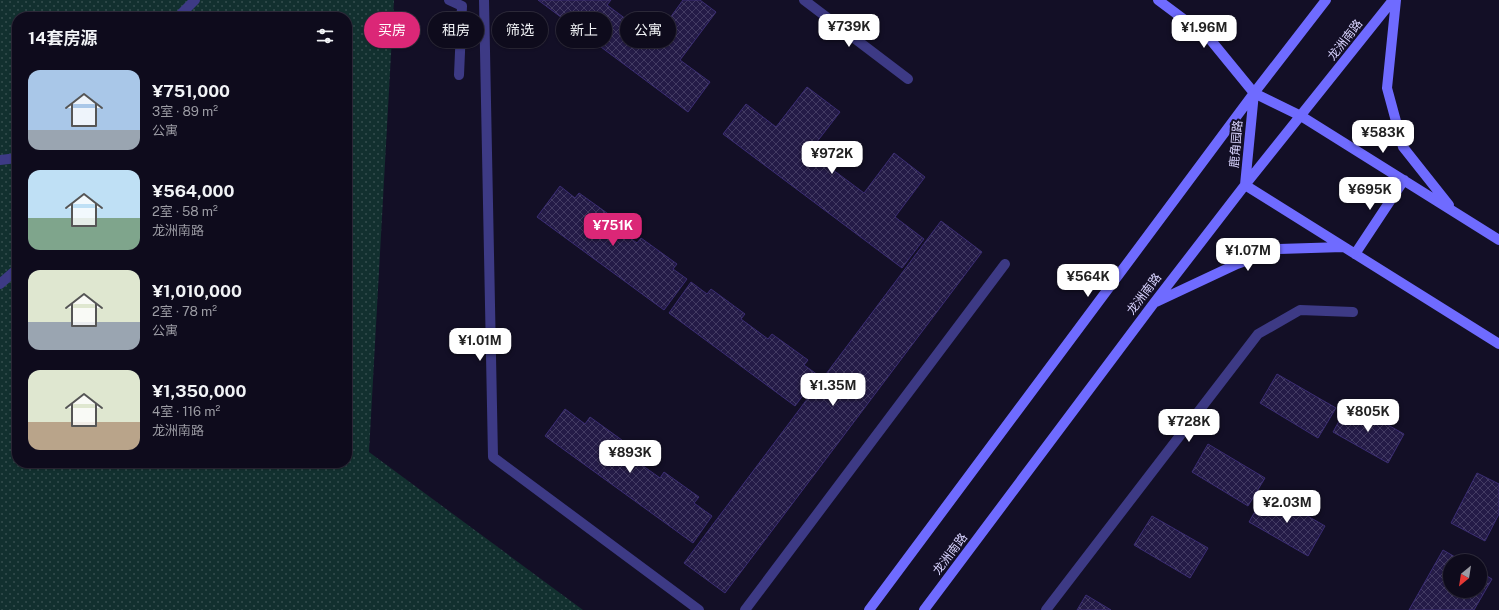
<!DOCTYPE html>
<html lang="zh">
<head>
<meta charset="utf-8">
<style>
	:root { --surface:#0e0b1c; --page:#1c1929; --text:#f1f3f6; --muted:#9b9ba3; --line:#2e2b3b; --accent:#db2777 }
	body { margin:0; font-family:"Public Sans","Noto Sans SC",sans-serif; background:var(--page); color:var(--text); height:100vh; display:flex; flex-direction:column; font-size:15px; white-space:nowrap }
	* { box-sizing:border-box; margin:0 }
	p { font-size:13px; color:var(--muted) }
	.icon { flex:none; width:22px; height:22px; fill:none; stroke:currentColor; stroke-width:2; stroke-linecap:round; stroke-linejoin:round }
	.map { position:relative; flex:1; overflow:hidden }
	.details { position:absolute; left:12px; top:12px; width:340px; height:456px; display:flex; flex-direction:column; background:var(--surface); border-radius:16px; box-shadow:0 1px 3px #0004,0 0 0 1px var(--line) }
	.details>* { flex:none }
	.top-card { position:absolute; left:364px; top:12px; width:380px; height:36px; display:flex; gap:8px }
	.needle { width:26px; rotate:210deg }
	.fabs { position:absolute; left:1443px; top:554px; display:grid; gap:8px }
	.fabs a { display:grid; place-items:center; width:44px; height:44px; border-radius:50%; background:var(--surface); box-shadow:0 1px 3px #0004,0 0 0 1px var(--line); font-size:20px }
	.price { position:absolute; translate:-50% -34px; padding:0 9px; border-radius:8px; background:#fff; color:#222; font-size:13px; line-height:26px; filter:drop-shadow(0 1px 2px #0008) }
	.price::after { content:''; position:absolute; left:50%; top:24px; width:12px; height:9px; margin-left:-6px; background:inherit; clip-path:polygon(0 0,100% 0,50% 100%) }
	.price.selected { background:var(--accent); color:#fff }
	ul { padding:0; list-style:none }
	li { display:flex; align-items:center; gap:12px; height:100px; padding:0 16px }
	li span { display:grid; place-items:center; flex:none; width:112px; height:80px; border-radius:12px; color:#555 }
	li>.icon { margin-inline-start:auto }
	span .icon { width:48px; height:48px; fill:#fffc; stroke-width:1 }
	li b { font-size:17px }
	h2 { display:flex; justify-content:space-between; align-items:center; height:48px; padding:0 16px; font-size:17px }
	.pill { padding:0 14px; border-radius:18px; background:var(--surface); box-shadow:0 1px 3px #0004,0 0 0 1px var(--line); font-size:14px; line-height:36px }
	.pill.selected { background:var(--accent); color:#fff }
	.map>svg:first-child { display:block }
	.grass { fill:url(#grass-dots); fill-rule:evenodd }
	.building { fill:url(#building-cross-hatch); stroke:#3b2d73 }
	.lines { fill:none; stroke-linecap:round; stroke-linejoin:round }
	.lane { stroke:#3d3a85; stroke-width:10 }
	.street { stroke:#3d3a85; stroke-width:10 }
	.secondary { stroke:#6f6bff; stroke-width:10 }
	.labels { text-anchor:middle; dominant-baseline:central; stroke-width:4; stroke-linejoin:round; paint-order:stroke }
	.street-label { font-size:12px; fill:#d9d4ff; stroke:#130f26 }
</style>
</head>
<body>
<div class="map">
<svg width="1499" height="610" viewBox="0 0 1499 610">
	<defs>
		<pattern id="grass-dots" width="8" height="8" patternUnits="userSpaceOnUse"><rect width="8" height="8" fill="#12302f"/><path d="M2 2h.1M6 6h.1" fill="none" stroke="#344d4e" stroke-width="1.8" stroke-linecap="round"/></pattern>
		<pattern id="building-cross-hatch" width="8" height="8" patternUnits="userSpaceOnUse"><rect width="8" height="8" fill="#241b47"/><path d="M0 0l8 8M0 8l8-8" fill="none" stroke="#433b63"/></pattern>
	</defs>
	<rect width="100%" height="100%" fill="#130f26"/>
	<!-- grass -->
	<path class="grass" d="M0 0H394L369 452 583 610H0ZM17 17H347V463H17Z"/>
	<!-- building -->
	<path class="building" d="M538 0H611L607 5 654 40 683 0H700L716 12 680 60 710 82 688 112Z
		M807 87 840 112 809 152 864 193 894 153 925 177 895 217 924 239 902 268 723 134 746 104 776 127Z
		M560 186 575 198 579 193 614 218 610 223 637 243 641 238 677 264 673 269 687 279 664 310 537 217Z
		M941 221 982 252 725 593 684 563Z
		M691 282 707 294 711 289 745 314 741 319 768 339 772 334 808 360 804 365 818 375 795 406 669 313Z
		M1277 374 1336 408 1318 438 1260 403Z
		M1349 403 1404 434 1388 463 1333 432Z
		M565 409 585 424 590 417 626 443 621 450 660 478 664 472 699 497 694 503 712 516 693 543 545 436Z
		M1208 444 1265 478 1248 506 1192 472Z
		M1477 473 1499 484V514L1485 541 1451 523Z
		M1266 492 1325 526 1308 556 1249 522Z
		M1152 516 1208 548 1190 578 1134 545Z
		M1443 550 1462 561H1450V591H1480V572L1492 579 1474 610H1409Z
		M1086 595 1111 610H1077Z"/>
	<g class="lines">
		<!-- lane -->
		<path class="lane" d="M449 0 462 6 459 75
			M178 17 195 0
			M0 160 17 158
			M0 284 17 269"/>
		<!-- street -->
		<path class="street" d="M484 0 493 457 699 610
			M804 0 908 79
			M745 610 1005 264
			M1046 610 1258 334 1300 310 1353 312"/>
		<!-- secondary -->
		<path class="secondary" d="M1158 0 1209 38 1254 93 1301 116 1499 240
			M1396 0 1387 88 1403 147 1449 205
			M1254 93 1245 185 1499 344
			M1355 254 1404 180
			M1156 302 1237 264 1279 249 1343 247
			M869 610 1254 93 1326 0
			M924 610 1154 303 1245 185 1393 0"/>
	</g>
	<g class="labels">
		<!-- street labels -->
		<g class="street-label">
			<text transform="translate(1345 40) rotate(-52)">龙洲南路</text>
			<text transform="translate(1236 144) rotate(-85)">鹿角园路</text>
			<text transform="translate(1144 294) rotate(-53)">龙洲南路</text>
			<text transform="translate(950 554) rotate(-53)">龙洲南路</text>
		</g>
	</g>
</svg>
<div class="fabs">
<a><svg class="needle" viewBox="-14 -14 28 28"><path d="M0-13l5 13h-10z" fill="#e53935"/><path d="M0 13l5-13h-10z" fill="#9b9ba3"/></svg></a>
</div>
<b class="price" style="left:849px;top:48px">¥739K</b>
<b class="price" style="left:1204px;top:49px">¥1.96M</b>
<b class="price" style="left:1383px;top:154px">¥583K</b>
<b class="price" style="left:832px;top:175px">¥972K</b>
<b class="price" style="left:1370px;top:211px">¥695K</b>
<b class="price selected" style="left:613px;top:247px">¥751K</b>
<b class="price" style="left:1248px;top:272px">¥1.07M</b>
<b class="price" style="left:1088px;top:298px">¥564K</b>
<b class="price" style="left:480px;top:362px">¥1.01M</b>
<b class="price" style="left:833px;top:407px">¥1.35M</b>
<b class="price" style="left:1368px;top:433px">¥805K</b>
<b class="price" style="left:1189px;top:443px">¥728K</b>
<b class="price" style="left:630px;top:474px">¥893K</b>
<b class="price" style="left:1287px;top:524px">¥2.03M</b>
<div class="top-card">
<a class="pill selected">买房</a>
<a class="pill">租房</a>
<a class="pill">筛选</a>
<a class="pill">新上</a>
<a class="pill">公寓</a>
</div>
<section class="details">
<h2>14套房源<svg class="icon" aria-label="filters" viewBox="0 0 24 24"><path d="M4 7h16M4 17h16"/><circle cx="9" cy="7" r="2"/><circle cx="15" cy="17" r="2"/></svg></h2>
<ul>
<li><span style="background:linear-gradient(#a9c7e8 75%,#9aa5b1 0)"><svg class="icon" aria-label="home" viewBox="0 0 24 24"><path d="M3 11l9-7 9 7M6 9v11h12V9"/></svg></span><div><b>¥751,000</b><p>3室 · 89 m²</p><p>公寓</p></div></li>
<li><span style="background:linear-gradient(#bfe0f5 60%,#7fa58c 0)"><svg class="icon" aria-label="home" viewBox="0 0 24 24"><path d="M3 11l9-7 9 7M6 9v11h12V9"/></svg></span><div><b>¥564,000</b><p>2室 · 58 m²</p><p>龙洲南路</p></div></li>
<li><span style="background:linear-gradient(#dfe7d0 65%,#9aa5b1 0)"><svg class="icon" aria-label="home" viewBox="0 0 24 24"><path d="M3 11l9-7 9 7M6 9v11h12V9"/></svg></span><div><b>¥1,010,000</b><p>2室 · 78 m²</p><p>公寓</p></div></li>
<li><span style="background:linear-gradient(#dfe7d0 65%,#b9a48a 0)"><svg class="icon" aria-label="home" viewBox="0 0 24 24"><path d="M3 11l9-7 9 7M6 9v11h12V9"/></svg></span><div><b>¥1,350,000</b><p>4室 · 116 m²</p><p>龙洲南路</p></div></li>
</ul>
</section>
</div>
</body>
</html>
